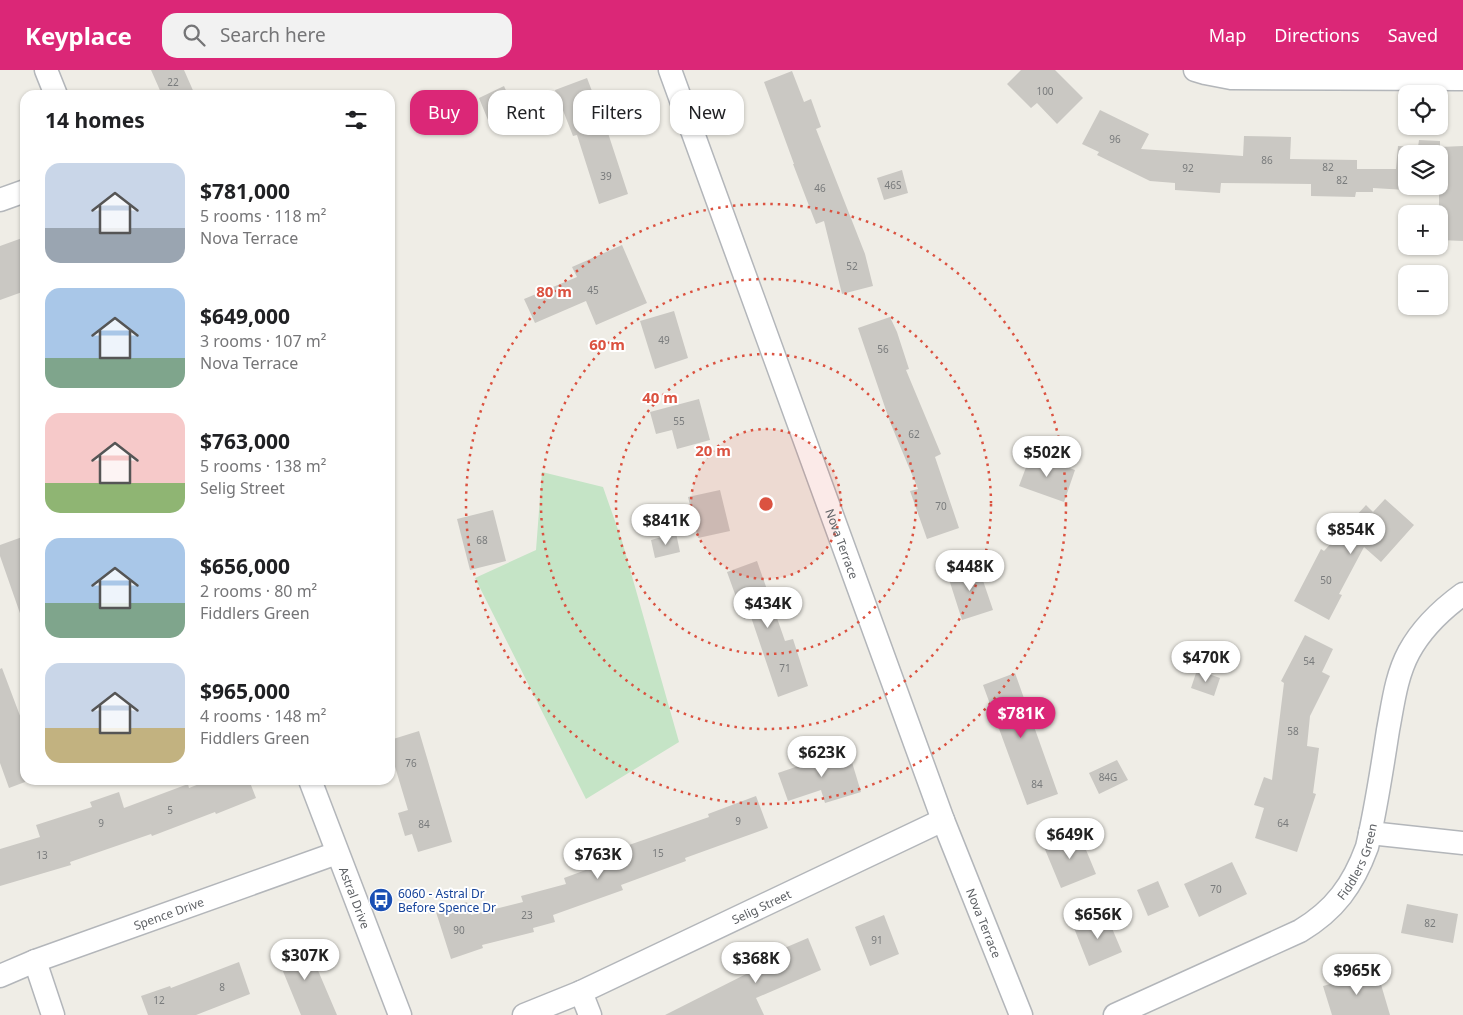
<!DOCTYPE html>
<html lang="en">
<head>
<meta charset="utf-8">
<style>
	:root { --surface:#fff; --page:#f2f2f2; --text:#202124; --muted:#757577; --accent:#db2777 }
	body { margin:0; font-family:"Noto Sans",sans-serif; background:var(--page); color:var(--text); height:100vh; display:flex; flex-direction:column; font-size:19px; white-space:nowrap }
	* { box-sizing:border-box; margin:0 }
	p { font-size:16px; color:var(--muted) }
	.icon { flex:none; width:28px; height:28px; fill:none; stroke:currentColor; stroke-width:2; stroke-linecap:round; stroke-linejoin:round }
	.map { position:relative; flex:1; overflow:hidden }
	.drawer { position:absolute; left:20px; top:20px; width:375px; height:695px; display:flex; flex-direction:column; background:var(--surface); border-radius:15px; box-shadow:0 1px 4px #0004 }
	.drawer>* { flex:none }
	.guide { position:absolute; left:410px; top:20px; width:475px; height:45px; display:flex; gap:10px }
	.controls { position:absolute; left:1398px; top:15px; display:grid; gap:10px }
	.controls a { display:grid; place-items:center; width:50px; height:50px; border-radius:10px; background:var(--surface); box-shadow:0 1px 4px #0004; font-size:25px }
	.price { position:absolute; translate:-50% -42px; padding:0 11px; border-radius:18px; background:#fff; color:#222; font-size:16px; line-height:32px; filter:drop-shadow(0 1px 2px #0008) }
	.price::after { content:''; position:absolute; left:50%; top:30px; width:15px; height:11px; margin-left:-8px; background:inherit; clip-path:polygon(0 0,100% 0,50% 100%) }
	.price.selected { background:var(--accent); color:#fff }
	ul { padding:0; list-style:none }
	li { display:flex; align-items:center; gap:15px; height:125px; padding:0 25px }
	li span { display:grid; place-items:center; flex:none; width:140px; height:100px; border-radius:15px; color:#555 }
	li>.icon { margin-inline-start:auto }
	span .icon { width:60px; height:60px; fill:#fffc; stroke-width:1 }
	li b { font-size:21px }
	h2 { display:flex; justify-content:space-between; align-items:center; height:60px; padding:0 25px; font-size:21px }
	.chip { padding:0 18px; border-radius:15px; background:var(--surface); box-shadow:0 1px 4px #0004; font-size:18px; line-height:45px }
	.chip.selected { background:var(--accent); color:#fff }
	header { display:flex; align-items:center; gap:30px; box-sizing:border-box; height:70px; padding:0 25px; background:var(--accent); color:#fff }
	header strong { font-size:24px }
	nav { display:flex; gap:28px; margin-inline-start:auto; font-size:18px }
	.search { width:350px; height:45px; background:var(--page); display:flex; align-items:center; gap:12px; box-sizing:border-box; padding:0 18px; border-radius:15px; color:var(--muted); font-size:19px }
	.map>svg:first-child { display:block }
	.green { fill:#c5e4c6 }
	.building { fill:#cac8c3; fill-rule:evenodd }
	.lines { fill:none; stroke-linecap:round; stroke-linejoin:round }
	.minor-casing { stroke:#b3b6ba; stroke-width:25 }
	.minor { stroke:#fff; stroke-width:22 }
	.ring { fill:none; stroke:#db5240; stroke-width:2.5; stroke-dasharray:2.5 5 }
	.labels { text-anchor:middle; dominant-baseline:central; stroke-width:4; stroke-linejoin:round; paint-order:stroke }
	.number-label { font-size:10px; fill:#797b7c }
	.street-label { font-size:12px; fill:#5e6165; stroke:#fff }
	.transit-label { font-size:12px; fill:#164399; stroke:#fff; text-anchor:start }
	.centre { fill:#db5240; stroke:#fff; stroke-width:2.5 }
	.ring-label { font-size:15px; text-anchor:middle; font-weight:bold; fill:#db5240; stroke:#fff; stroke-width:4; stroke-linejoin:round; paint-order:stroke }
</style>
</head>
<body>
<header>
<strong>Keyplace</strong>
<div class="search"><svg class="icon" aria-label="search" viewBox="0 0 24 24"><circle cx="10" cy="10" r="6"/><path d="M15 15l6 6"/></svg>Search here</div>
<nav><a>Map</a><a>Directions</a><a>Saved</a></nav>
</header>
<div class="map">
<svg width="1463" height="945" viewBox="0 0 1463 945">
	<rect width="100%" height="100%" fill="#efede6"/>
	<!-- green -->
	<path class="green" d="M542 402 603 417 622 471 679 672 586 729 475 508 536 480Z"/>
	<!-- building -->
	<path class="building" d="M151 0H184L195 25H162Z
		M1021 0H1055L1083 28 1057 54 1037 33 1031 38 1007 14Z
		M792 1 804 32 811 29 821 57 816 59 865 184 873 216 842 224 824 151 816 154 793 94H794L764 12Z
		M587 8 608 63 628 124 599 134 577 65 573 66 555 20Z
		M504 16 516 43 490 55 479 28Z
		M1100 40 1149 64 1141 79 1243 86 1244 66 1291 67 1290 89 1357 90V99H1396L1398 76 1418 77 1419 70 1440 71V77L1463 76V171L1439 170V122L1373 118V122H1356L1355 127 1311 126V114L1221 113 1220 123 1175 120V113L1150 111 1097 85 1099 82 1082 74ZM1406 84H1439V116H1406Z
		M902 100 908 123 884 130 877 108Z
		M25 167V221L0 230V176Z
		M622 175 647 233 596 255 586 231 535 253 524 229 577 207 572 197Z
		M674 241 688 288 655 299 640 251Z
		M890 247 897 262 909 299 906 300 941 384 935 387 959 458 927 469 910 421 918 419 890 352 858 258Z
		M699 329 710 370 677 379 672 360 656 364 650 342Z
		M1031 384 1075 400 1064 432 1019 416Z
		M720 420 730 461 698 468 688 427Z
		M1385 429 1414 455 1381 492 1364 477 1339 524 1342 525 1329 550 1294 531 1321 479 1324 481 1366 435 1373 442Z
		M493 440 506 491 470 500 457 449Z
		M676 463 680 482 655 488 651 470Z
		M25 466V548L22 549 0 486V475Z
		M757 491 785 571 793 569 808 616 778 627 751 547 744 549 727 502Z
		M977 493 993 540 962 550 947 503Z
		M1305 565 1333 579 1322 602 1330 606 1310 646 1307 676 1319 678 1313 723 1316 724 1297 782 1255 768 1264 738 1254 735 1264 707 1272 710 1284 613 1281 611Z
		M2 598 25 659V712L9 718 0 693V599Z
		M1197 600 1220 608 1214 626 1191 618Z
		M1015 603 1058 724 1027 735 983 615Z
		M419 661 452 772 418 782 412 764 405 766 398 743 408 740 390 680V670Z
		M848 679 861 722 825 733 821 720 788 731 778 703Z
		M1117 690 1128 710 1099 724 1089 703Z
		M209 710H249L256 728 216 744 215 742 152 766 151 764 70 792 71 795 0 816V779L40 767 36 755 92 737 90 732 119 722 124 738 188 714 189 718Z
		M756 726 768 758 685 788 686 791 621 815 623 820 553 845 555 852 533 858 534 862 482 875 483 878 451 889 436 842 467 832 471 845 523 832 521 826 566 814 564 808 632 783 629 775 709 747 708 744Z
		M1079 763 1096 804 1061 818 1044 777Z
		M1232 792 1247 824 1199 847 1184 814Z
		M1158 811 1169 837 1148 846 1137 820Z
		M1407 834 1458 844 1453 873 1401 863Z
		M1106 844 1122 882 1089 896 1074 858Z
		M884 845 899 884 870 896 855 857Z
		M808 868 821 900 756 928 764 945H665L770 892 768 885Z
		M305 870 337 945H301L275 882Z
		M239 892 250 924 196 945H148L141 926 170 916 171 918Z
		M1377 901 1390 945H1332L1323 916Z"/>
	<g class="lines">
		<!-- minor casing -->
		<g class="minor-casing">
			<g id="minor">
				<path d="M46 0 56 25"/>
				<path id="s1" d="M670 0 943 750 1021 945"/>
				<path d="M1195 0 1205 3 1231 8 1463 9"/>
				<path d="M0 130 25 121"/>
				<path id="s2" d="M310 710 400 945"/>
				<path d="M1370 763 1463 773"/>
				<path d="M35 891 53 945"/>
				<path id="s3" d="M0 906 35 891 337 783"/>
				<path d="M581 922 590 945"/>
				<path id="s4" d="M524 945 581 922 943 750"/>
				<path id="s5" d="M1115 945 1300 861C1335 840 1353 815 1367 777 1376 739 1382 699 1388 660 1393 634 1396 606 1409 582 1422 558 1441 540 1463 524"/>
			</g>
		</g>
		<!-- minor -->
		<use href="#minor" class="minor"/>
	</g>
	<!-- distance rings -->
	<circle cx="766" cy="434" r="75" fill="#db5240" fill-opacity=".12"/>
	<g class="ring">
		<circle cx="766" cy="434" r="75"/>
		<circle cx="766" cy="434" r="150"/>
		<circle cx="766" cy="434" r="225"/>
		<circle cx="766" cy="434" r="300"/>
	</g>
	<!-- icons -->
	<defs>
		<g id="bus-disc" transform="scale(1.25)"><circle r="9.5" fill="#1a4fb4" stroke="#fff"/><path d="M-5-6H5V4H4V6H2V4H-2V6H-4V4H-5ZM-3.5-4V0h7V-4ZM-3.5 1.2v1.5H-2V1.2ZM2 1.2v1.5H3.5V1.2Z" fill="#fff"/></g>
	</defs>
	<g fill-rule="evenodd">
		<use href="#bus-disc" x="381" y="830"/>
	</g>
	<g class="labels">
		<!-- number labels -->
		<g class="number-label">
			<text x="173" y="12">22</text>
			<text x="1045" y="21">100</text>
			<text x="1115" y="69">96</text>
			<text x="1267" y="90">86</text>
			<text x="1328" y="97">82</text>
			<text x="1188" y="98">92</text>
			<text x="606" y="106">39</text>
			<text x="1342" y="110">82</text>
			<text x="893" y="115">46S</text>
			<text x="820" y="118">46</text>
			<text x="852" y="196">52</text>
			<text x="593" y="220">45</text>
			<text x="664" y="270">49</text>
			<text x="883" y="279">56</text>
			<text x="679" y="351">55</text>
			<text x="914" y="364">62</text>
			<text x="941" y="436">70</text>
			<text x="482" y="470">68</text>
			<text x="1326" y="510">50</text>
			<text x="1309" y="591">54</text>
			<text x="785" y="598">71</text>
			<text x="1293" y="661">58</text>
			<text x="411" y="693">76</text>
			<text x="1108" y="707">84G</text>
			<text x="1037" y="714">84</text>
			<text x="170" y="740">5</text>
			<text x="738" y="751">9</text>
			<text x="101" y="753">9</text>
			<text x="1283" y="753">64</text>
			<text x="424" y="754">84</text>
			<text x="658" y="783">15</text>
			<text x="42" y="785">13</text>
			<text x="1216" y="819">70</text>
			<text x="527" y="845">23</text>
			<text x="1430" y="853">82</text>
			<text x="459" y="860">90</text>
			<text x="877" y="870">91</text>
			<text x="222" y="917">8</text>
			<text x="159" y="930">12</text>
		</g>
		<!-- street labels -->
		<g class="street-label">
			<text stroke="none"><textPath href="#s1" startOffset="504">Nova Terrace</textPath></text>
			<text stroke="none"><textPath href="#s5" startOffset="296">Fiddlers Green</textPath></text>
			<text stroke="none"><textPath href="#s2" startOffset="126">Astral Drive</textPath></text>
			<text stroke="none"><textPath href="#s4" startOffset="261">Selig Street</textPath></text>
			<text stroke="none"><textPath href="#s3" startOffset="180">Spence Drive</textPath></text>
			<text stroke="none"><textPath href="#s1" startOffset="909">Nova Terrace</textPath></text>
		</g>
		<!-- transit labels -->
		<g class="transit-label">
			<text x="398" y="823">6060 - Astral Dr<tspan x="398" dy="14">Before Spence Dr</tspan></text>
		</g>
	</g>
	<circle cx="766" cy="434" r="8" class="centre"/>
	<g class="ring-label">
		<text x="554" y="227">80 m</text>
		<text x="607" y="280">60 m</text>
		<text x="660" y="333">40 m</text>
		<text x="713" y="386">20 m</text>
	</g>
</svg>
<div class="controls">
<a><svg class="icon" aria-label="locate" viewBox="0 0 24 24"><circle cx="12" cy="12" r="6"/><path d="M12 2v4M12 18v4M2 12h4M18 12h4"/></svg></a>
<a><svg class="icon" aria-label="layers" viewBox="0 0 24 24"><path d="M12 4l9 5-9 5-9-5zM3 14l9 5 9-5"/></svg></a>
<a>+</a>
<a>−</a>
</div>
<b class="price" style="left:1047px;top:408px">$502K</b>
<b class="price" style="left:666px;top:476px">$841K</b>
<b class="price" style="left:1351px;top:485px">$854K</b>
<b class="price" style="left:970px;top:522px">$448K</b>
<b class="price" style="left:768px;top:559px">$434K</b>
<b class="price" style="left:1206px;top:613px">$470K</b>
<b class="price selected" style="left:1021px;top:669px">$781K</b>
<b class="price" style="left:822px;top:708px">$623K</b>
<b class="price" style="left:1070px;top:790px">$649K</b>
<b class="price" style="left:598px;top:810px">$763K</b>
<b class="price" style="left:1098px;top:870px">$656K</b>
<b class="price" style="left:305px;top:911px">$307K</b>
<b class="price" style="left:756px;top:914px">$368K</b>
<b class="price" style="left:1357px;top:926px">$965K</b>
<div class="guide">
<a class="chip selected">Buy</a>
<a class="chip">Rent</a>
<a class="chip">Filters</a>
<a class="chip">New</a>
</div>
<section class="drawer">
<h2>14 homes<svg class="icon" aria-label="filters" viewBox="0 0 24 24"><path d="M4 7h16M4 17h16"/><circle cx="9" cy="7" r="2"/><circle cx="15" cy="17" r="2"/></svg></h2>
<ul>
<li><span style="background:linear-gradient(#c9d6e8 65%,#9aa5b1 0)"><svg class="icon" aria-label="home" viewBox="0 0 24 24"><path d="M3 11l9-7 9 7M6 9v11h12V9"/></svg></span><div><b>$781,000</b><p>5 rooms · 118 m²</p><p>Nova Terrace</p></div></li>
<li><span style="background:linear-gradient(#a9c7e8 70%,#7fa58c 0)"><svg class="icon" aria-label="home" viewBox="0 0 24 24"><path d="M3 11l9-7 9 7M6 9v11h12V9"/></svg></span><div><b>$649,000</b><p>3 rooms · 107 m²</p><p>Nova Terrace</p></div></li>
<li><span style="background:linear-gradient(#f6c9c9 70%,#8fb573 0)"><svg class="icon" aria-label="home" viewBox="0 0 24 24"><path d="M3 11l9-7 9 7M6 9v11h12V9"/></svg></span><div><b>$763,000</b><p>5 rooms · 138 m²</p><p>Selig Street</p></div></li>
<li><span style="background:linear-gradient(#a9c7e8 65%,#7fa58c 0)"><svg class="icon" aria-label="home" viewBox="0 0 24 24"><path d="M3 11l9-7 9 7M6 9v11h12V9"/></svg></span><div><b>$656,000</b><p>2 rooms · 80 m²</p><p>Fiddlers Green</p></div></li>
<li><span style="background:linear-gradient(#c9d6e8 65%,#c2b280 0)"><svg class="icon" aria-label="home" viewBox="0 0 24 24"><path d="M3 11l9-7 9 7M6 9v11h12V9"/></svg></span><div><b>$965,000</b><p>4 rooms · 148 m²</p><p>Fiddlers Green</p></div></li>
</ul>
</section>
</div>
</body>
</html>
